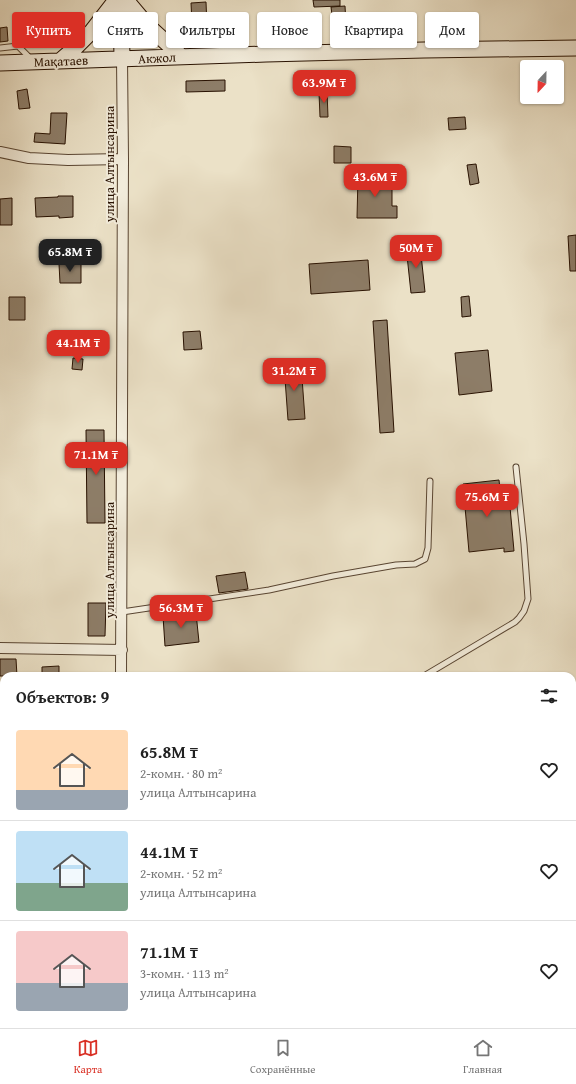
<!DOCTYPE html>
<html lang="ru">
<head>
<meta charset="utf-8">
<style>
	:root { --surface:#fff; --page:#f2f2f2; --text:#222; --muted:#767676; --line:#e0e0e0; --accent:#d93025 }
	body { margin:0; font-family:"Gentium Book Plus",serif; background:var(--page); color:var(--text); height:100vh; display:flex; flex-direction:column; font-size:15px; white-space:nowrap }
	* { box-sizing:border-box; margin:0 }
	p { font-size:13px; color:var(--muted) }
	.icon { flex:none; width:22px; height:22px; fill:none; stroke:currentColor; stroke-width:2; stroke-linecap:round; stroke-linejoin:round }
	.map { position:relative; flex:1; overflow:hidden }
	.details { position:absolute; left:0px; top:672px; width:576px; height:356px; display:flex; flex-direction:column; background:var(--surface); border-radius:12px 12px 0 0; box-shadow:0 1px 3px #0004 }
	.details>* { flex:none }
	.guide { position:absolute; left:12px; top:12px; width:552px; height:36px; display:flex; gap:8px }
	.needle { width:26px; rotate:202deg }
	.controls { position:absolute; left:520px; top:60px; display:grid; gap:8px }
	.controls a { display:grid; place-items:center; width:44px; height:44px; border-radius:4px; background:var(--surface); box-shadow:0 1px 3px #0004; font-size:20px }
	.price { position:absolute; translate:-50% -34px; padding:0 9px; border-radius:8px; background:var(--accent); color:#fff; font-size:13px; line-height:26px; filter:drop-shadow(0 1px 2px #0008) }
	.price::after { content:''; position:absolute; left:50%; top:24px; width:12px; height:9px; margin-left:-6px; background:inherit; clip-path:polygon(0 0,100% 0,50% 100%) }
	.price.current { background:#222; color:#fff }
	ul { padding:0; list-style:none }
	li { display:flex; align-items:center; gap:12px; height:100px; padding:0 16px }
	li+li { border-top:1px solid var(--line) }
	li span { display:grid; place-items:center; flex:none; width:112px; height:80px; border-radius:4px; color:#555 }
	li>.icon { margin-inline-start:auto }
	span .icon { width:48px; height:48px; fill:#fffc; stroke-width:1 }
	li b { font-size:17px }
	h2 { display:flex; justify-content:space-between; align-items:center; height:48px; padding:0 16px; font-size:17px }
	.tag { padding:0 14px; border-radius:4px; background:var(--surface); box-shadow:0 1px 3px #0004; font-size:14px; line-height:36px }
	.tag.current { background:var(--accent); color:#fff }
	.tab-bar { display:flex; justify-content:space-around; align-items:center; height:56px; border-top:1px solid var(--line); background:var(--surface); font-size:11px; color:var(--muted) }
	.tab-bar a { display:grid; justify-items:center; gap:2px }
	.tab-bar .current { color:var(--accent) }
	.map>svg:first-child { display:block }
	.building { fill:#8d7d68; stroke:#281101 }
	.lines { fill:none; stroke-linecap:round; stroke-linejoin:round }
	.lane-casing { stroke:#594532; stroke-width:7 }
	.street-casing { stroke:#594532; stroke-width:12 }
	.secondary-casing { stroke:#281101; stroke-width:17 }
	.lane { stroke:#f2ecdb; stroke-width:5 }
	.street { stroke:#f2ecdb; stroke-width:10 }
	.secondary { stroke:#f2ecdb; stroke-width:15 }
	.labels { text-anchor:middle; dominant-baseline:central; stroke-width:4; stroke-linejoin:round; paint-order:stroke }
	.street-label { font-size:13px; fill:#281101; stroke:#f2ecdb }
</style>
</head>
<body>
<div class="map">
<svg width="576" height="1028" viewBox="0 0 576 1028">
	<rect width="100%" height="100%" fill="#ebe1c7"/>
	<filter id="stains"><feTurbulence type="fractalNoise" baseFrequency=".005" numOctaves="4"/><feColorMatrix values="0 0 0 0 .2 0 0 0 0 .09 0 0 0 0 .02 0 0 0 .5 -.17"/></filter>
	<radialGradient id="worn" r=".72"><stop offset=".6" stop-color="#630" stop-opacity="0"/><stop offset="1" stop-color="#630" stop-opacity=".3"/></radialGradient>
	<!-- building -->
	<path class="building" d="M313 0H340V6L314 7Z
		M206 2 207 26 220 25V31H233V42L193 44 191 3Z
		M345 6 346 24 359 23V32L336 33 334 15H332L331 7Z
		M7 27 8 41 0 42V28Z
		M225 80V91L186 92V81Z
		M27 89 30 108 19 109 17 91Z
		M327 91 328 117H320L319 92Z
		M51 113H67L65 144 34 142 35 133 50 134Z
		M465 117 466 129 449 130 448 118Z
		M334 146 351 147V163H334Z
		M476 164 479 183 470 185 467 165Z
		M358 176 392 177V206H397V218H357Z
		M58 196H73V217L59 218V216L36 217 35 198 58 197Z
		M12 198V225H0V199Z
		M576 235V271H570L568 236Z
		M420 245 425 292 411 293 406 246Z
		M368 260 370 290 311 294 309 264Z
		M59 264H81V283H60Z
		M469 296 471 316 462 317 461 297Z
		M9 297H25V320H9Z
		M387 320 394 432 380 433 373 321Z
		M200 331 202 349 184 350 183 332Z
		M488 350 492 391 459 395 455 353Z
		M73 358 83 359 82 370 72 369Z
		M301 364 305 419 288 420 284 365Z
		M86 430H104L105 523H87Z
		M499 480 502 508 510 507 514 551 504 552V548L469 552 463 484Z
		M245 572 248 589 219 593 216 576Z
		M88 603H106L105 636H88Z
		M196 613 199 642 165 646 163 616Z
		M0 659H16L17 676H0Z
		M59 666V674H42V667Z"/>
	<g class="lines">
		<!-- lane casing -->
		<g class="lane-casing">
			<path id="lane" d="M0 48 18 46 30 58
				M122 612 269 590 333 576 396 565 415 564 425 559 428 548 430 481
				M424 676 515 622 519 618 524 611 528 599 524 544 516 467
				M572 700 576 701
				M257 1028V1024
				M534 1028 535 1024"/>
		</g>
		<!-- street casing -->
		<g class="street-casing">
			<path id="street" d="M0 152 29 158 68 160 123 159
				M0 648 122 650
				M121 676 123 159 122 59
				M572 866H576
				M0 969H4
				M122 1024V1028"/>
		</g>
		<!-- secondary casing -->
		<g class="secondary-casing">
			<path id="secondary" d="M121 0 122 59
				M126 0 147 25 181 56
				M60 61 75 48 92 31 116 0
				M0 63 266 54 424 50 576 48"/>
		</g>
		<!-- lane -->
		<use href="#lane" class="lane"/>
		<!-- street -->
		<use href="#street" class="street"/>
		<!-- secondary -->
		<use href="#secondary" class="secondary"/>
	</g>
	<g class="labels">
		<!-- street labels -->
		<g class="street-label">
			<text transform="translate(157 58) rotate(-3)">Акжол</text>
			<text transform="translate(61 61) rotate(-2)">Мақатаев</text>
			<text transform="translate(109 164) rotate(-90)">улица Алтынсарина</text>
			<text transform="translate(109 560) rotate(-90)">улица Алтынсарина</text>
		</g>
	</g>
	<rect width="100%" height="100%" filter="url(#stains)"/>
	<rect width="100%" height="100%" fill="url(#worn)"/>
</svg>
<div class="controls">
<a><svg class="needle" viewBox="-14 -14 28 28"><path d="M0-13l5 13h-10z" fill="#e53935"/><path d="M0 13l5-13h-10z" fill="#767676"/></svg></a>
</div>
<b class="price" style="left:324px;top:104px">63.9M ₸</b>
<b class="price" style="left:375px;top:198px">43.6M ₸</b>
<b class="price" style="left:416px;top:269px">50M ₸</b>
<b class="price current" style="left:70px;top:273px">65.8M ₸</b>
<b class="price" style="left:78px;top:364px">44.1M ₸</b>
<b class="price" style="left:294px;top:392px">31.2M ₸</b>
<b class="price" style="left:96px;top:476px">71.1M ₸</b>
<b class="price" style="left:487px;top:518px">75.6M ₸</b>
<b class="price" style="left:181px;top:629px">56.3M ₸</b>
<div class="guide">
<a class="tag current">Купить</a>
<a class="tag">Снять</a>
<a class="tag">Фильтры</a>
<a class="tag">Новое</a>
<a class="tag">Квартира</a>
<a class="tag">Дом</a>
</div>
<section class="details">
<h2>Объектов: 9<svg class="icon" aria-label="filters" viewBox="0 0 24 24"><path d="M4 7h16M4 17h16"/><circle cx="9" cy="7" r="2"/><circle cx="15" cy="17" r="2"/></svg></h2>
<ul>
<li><span style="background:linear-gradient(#ffd9b3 75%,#9aa5b1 0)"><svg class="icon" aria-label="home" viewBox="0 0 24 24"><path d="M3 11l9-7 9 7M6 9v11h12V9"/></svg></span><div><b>65.8M ₸</b><p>2-комн. · 80 m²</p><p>улица Алтынсарина</p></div><svg class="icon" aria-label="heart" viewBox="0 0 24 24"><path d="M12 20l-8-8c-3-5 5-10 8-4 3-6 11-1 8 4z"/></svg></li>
<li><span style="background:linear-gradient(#bfe0f5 65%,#7fa58c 0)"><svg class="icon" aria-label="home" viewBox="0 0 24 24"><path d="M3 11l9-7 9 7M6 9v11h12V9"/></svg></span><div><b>44.1M ₸</b><p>2-комн. · 52 m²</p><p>улица Алтынсарина</p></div><svg class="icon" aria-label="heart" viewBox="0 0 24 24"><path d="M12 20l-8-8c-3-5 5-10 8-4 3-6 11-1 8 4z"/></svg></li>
<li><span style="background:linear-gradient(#f6c9c9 65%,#9aa5b1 0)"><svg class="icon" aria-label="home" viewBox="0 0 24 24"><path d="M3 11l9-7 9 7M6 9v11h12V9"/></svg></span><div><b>71.1M ₸</b><p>3-комн. · 113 m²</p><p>улица Алтынсарина</p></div><svg class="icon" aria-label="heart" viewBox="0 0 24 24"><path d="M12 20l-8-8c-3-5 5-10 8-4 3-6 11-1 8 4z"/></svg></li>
</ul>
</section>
</div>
<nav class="tab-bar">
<a class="current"><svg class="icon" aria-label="map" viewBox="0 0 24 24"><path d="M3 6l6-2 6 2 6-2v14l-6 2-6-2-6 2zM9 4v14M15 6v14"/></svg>Карта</a>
<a><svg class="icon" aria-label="saved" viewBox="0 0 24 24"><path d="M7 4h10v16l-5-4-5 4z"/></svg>Сохранённые</a>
<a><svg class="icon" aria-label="home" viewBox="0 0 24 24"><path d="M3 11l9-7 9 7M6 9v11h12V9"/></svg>Главная</a>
</nav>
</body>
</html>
